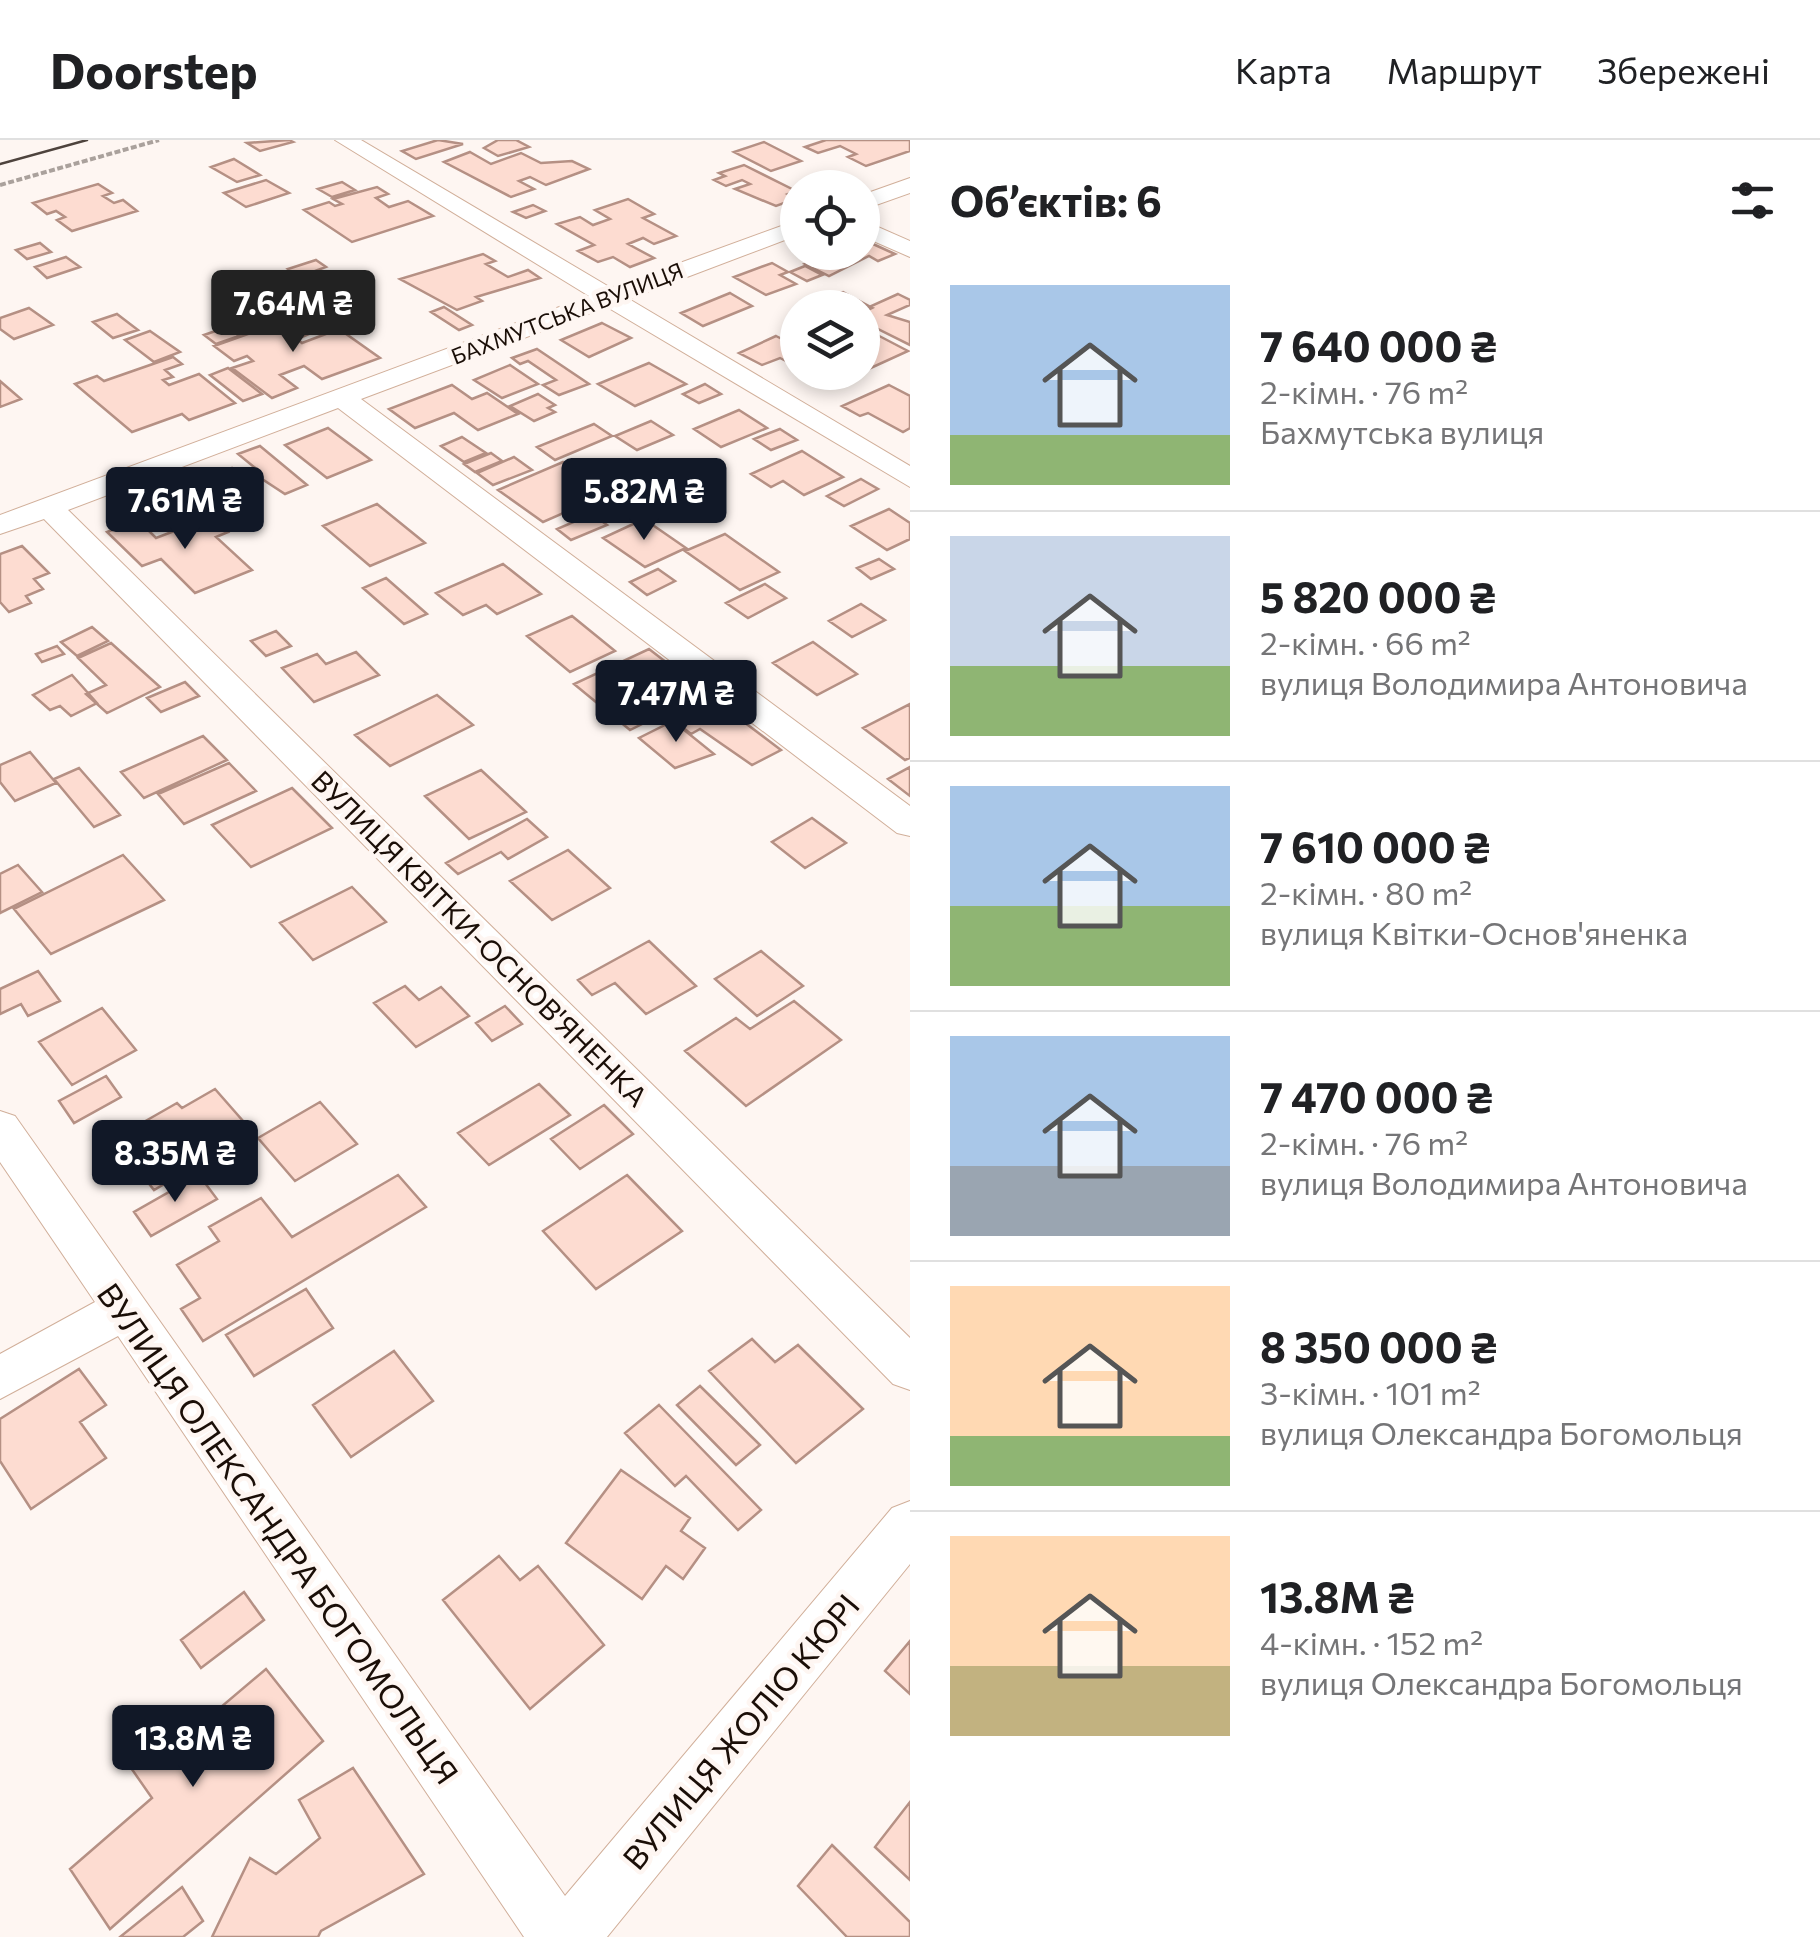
<!DOCTYPE html>
<html lang="uk">
<head>
<meta charset="utf-8">
<style>
	:root { --surface:#fff; --page:#f2f2f2; --text:#202124; --muted:#757577; --line:#e0e0e0; --accent:#111827 }
	body { margin:0; font-family:Commissioner,sans-serif; background:var(--page); color:var(--text); height:100vh; display:flex; flex-direction:column; font-size:38px; white-space:nowrap }
	* { box-sizing:border-box; margin:0 }
	p { font-size:32px; color:var(--muted) }
	.icon { flex:none; width:55px; height:55px; fill:none; stroke:currentColor; stroke-width:2; stroke-linecap:round; stroke-linejoin:round }
	.map { position:relative; flex:1; overflow:hidden }
	.panel { display:flex; flex-direction:column; background:var(--surface); width:910px }
	.panel>* { flex:none }
	.controls { position:absolute; left:780px; top:30px; display:grid; gap:20px }
	.controls a { display:grid; place-items:center; width:100px; height:100px; border-radius:50%; background:var(--surface); box-shadow:0 5px 15px #0003; font-size:50px }
	.price { position:absolute; translate:-50% -85px; padding:0 22px; border-radius:10px; background:var(--accent); color:#fff; font-size:32px; line-height:65px; filter:drop-shadow(0 2px 5px #0008) }
	.price::after { content:''; position:absolute; left:50%; top:60px; width:30px; height:22px; margin-left:-15px; background:inherit; clip-path:polygon(0 0,100% 0,50% 100%) }
	.price.selected { background:#222; color:#fff }
	ul { padding:0; list-style:none }
	li { display:flex; align-items:center; gap:30px; height:250px; padding:0 40px }
	li+li { border-top:2px solid var(--line) }
	li span { display:grid; place-items:center; flex:none; width:280px; height:200px; border-radius:0px; color:#555 }
	li>.icon { margin-inline-start:auto }
	span .icon { width:120px; height:120px; fill:#fffc; stroke-width:1 }
	li b { font-size:42px }
	h2 { display:flex; justify-content:space-between; align-items:center; height:120px; padding:0 40px; font-size:42px }
	header { display:flex; align-items:center; gap:60px; box-sizing:border-box; height:140px; padding:0 50px; background:var(--surface); border-bottom:2px solid var(--line) }
	header strong { font-size:48px }
	nav { display:flex; gap:55px; margin-inline-start:auto; font-size:35px }
	main { display:flex; flex:1; min-height:0 }
	.map>svg:first-child { display:block }
	.building { fill:#fddcd1; stroke:#b59084; stroke-width:2.5 }
	.lines { fill:none; stroke-linecap:round; stroke-linejoin:round }
	.minor-casing { stroke:#d1af9a; stroke-width:2 }
	.path { stroke:#aaa19c; stroke-width:4; stroke-dasharray:6 2.5; stroke-linecap:butt }
	.minor { fill:#fff; fill-rule:evenodd }
	.tram { stroke:#4e433d; stroke-width:2.5 }
	.labels { text-anchor:middle; dominant-baseline:central; stroke-width:9; stroke-linejoin:round; paint-order:stroke }
	.far-street-label { font-size:22px; fill:#1a0e07; stroke:#fef6f2 }
	.street-label { font-size:28px; fill:#1a0e07; stroke:#fef6f2 }
	.near-street-label { font-size:32px; fill:#1a0e07; stroke:#fef6f2 }
</style>
</head>
<body>
<header>
<strong>Doorstep</strong>
<nav><a>Карта</a><a>Маршрут</a><a>Збережені</a></nav>
</header>
<main>
<div class="map">
<svg width="910" height="1797" viewBox="0 0 910 1797">
	<rect width="100%" height="100%" fill="#fef6f2"/>
	<!-- building -->
	<path class="building" d="M289 0 293 2 260 11 247 3Z
		M438 0 463 4 416 19 402 11Z
		M498 0H516L529 7 498 16 484 8Z
		M826 0H910V11L866 26 848 17 856 14 840 6 818 13 805 7Z
		M764 2 801 21 771 31 734 12Z
		M470 12 491 24 521 13 541 23 572 21 589 29 546 45 530 37 519 41 534 49 511 57 444 22Z
		M234 19 260 35 237 42 211 27Z
		M744 25 796 51 788 54 798 58 776 66 735 49 750 44 742 40 726 46 714 40 725 36 719 33Z
		M266 40 289 53 246 67 224 53Z
		M342 42 355 50 332 57 318 49Z
		M98 44 112 53 103 56 114 63 123 60 137 71 72 91 57 80 65 77 56 71 47 74 33 63Z
		M377 47 388 54 376 58 389 67 408 61 433 76 352 102 304 70 329 62 335 66 342 64 333 59Z
		M628 59 654 74 643 78 676 96 654 104 643 98 628 104 654 118 630 127 613 117 598 122 578 111 594 105 557 84 580 77 593 85 610 79 595 70Z
		M533 65 545 71 526 78 513 72Z
		M862 99 895 114 878 121 869 116 829 136 805 124 813 121 797 113 862 112Z
		M40 103 51 112 27 119 16 110Z
		M483 114 495 121 486 124 508 137 528 130 540 138 476 157 482 161 457 170 400 139Z
		M66 117 80 127 47 138 35 127Z
		M316 120 326 127 299 137 288 129Z
		M772 123 788 132 780 135 796 144 766 155 734 137Z
		M805 126 822 135 807 141 790 132Z
		M843 152 867 165 824 168 815 162Z
		M730 153 752 166 703 186 681 173Z
		M898 154 910 160V165L887 175 910 182V205L862 181V173L872 168 869 167Z
		M294 162 306 171 283 179 271 170Z
		M444 167 472 185 459 190 431 172Z
		M29 168 53 185 14 199 0 189V178Z
		M117 174 138 190 113 198 93 182Z
		M288 180 309 194 297 199 302 203 339 189 380 218 322 239 304 226 280 235 297 248 272 258 232 228 253 221 247 216 234 221 214 206Z
		M602 183 631 198 589 217 561 200Z
		M227 187 239 196 216 204 204 195Z
		M862 187 908 211 862 232Z
		M150 191 180 212 154 222 125 200Z
		M776 196 798 207V227L780 218 762 225 739 213Z
		M537 209 589 244 559 255 543 245 556 240 528 221 520 224 512 218Z
		M173 217 182 224 165 230 173 237 163 240 169 245 199 234 235 263 189 280 182 274 132 292 75 244 97 236 104 241Z
		M649 223 686 244 635 266 598 244Z
		M510 225 538 244 502 258 474 240Z
		M228 228 262 254 243 261 210 235Z
		M808 232H862L833 246Z
		M0 241 21 259 0 267Z
		M705 244 721 254 699 263 683 254Z
		M452 245 472 259 487 253 518 274 478 290 454 273 415 288 389 269Z
		M889 245 910 256V288L903 292 868 273 860 276 842 266Z
		M538 254 555 265 548 268 555 272 534 281 510 266Z
		M739 270 767 288 721 307 694 289Z
		M651 281 673 295 637 310 615 296Z
		M594 284 612 296 555 320 537 307Z
		M328 288 371 320 327 338 285 305Z
		M780 289 797 300 771 310 754 299Z
		M462 297 486 313 464 322 441 306Z
		M260 306 307 345 285 354 253 333 259 331 238 314Z
		M802 311 843 337 804 355 783 341 771 347 751 334Z
		M491 313 502 321 475 332 464 324Z
		M514 317 532 330 493 345 477 333Z
		M563 322 582 335 598 328 625 346 543 382 498 350Z
		M232 328 258 351 218 366 191 343Z
		M670 338 710 365 689 375 663 357 642 366 628 357Z
		M861 339 878 349 844 366 827 356Z
		M377 364 425 403 370 426 323 386Z
		M889 369 910 383V399L887 410 851 386Z
		M592 374 607 385 571 400 557 389Z
		M211 377 228 392 216 397 252 430 195 453 161 419 142 426 107 392 138 380 156 398Z
		M644 379 686 408 645 427 603 398Z
		M725 394 779 432 740 450 685 411Z
		M22 406 49 433 34 439 43 449 26 456 31 463 9 472 0 462V414Z
		M879 419 894 429 871 439 857 428Z
		M503 424 541 454 497 474 486 465 463 475 436 453Z
		M658 429 675 441 647 455 630 442Z
		M386 438 427 474 404 484 363 448Z
		M765 444 786 458 748 478 726 463Z
		M861 464 885 480 852 497 829 481Z
		M572 476 615 511 570 532 527 496Z
		M92 487 108 501 77 516 61 502Z
		M276 491 291 506 266 516 251 501Z
		M813 502 857 534 817 555 773 523Z
		M111 503 160 547 107 573 86 554 106 545 78 518Z
		M57 506 64 514 42 522 36 514Z
		M649 509 675 529 660 537 690 560 630 590 574 544Z
		M356 512 379 535 314 562 282 528 317 514 326 524Z
		M72 535 97 563 71 576 60 566 50 570 33 555Z
		M185 542 199 556 161 572 147 558Z
		M437 555 473 585 390 626 355 595Z
		M712 558 781 610 752 625 700 589 691 594 671 578Z
		M910 564V618L905 620 863 588Z
		M673 581 714 614 675 628 639 598Z
		M203 596 227 620 144 658 121 632Z
		M30 612 56 643 15 661 0 642V625Z
		M229 623 256 651 184 684 158 654Z
		M910 627V656L888 639Z
		M79 628 120 675 94 687 54 639Z
		M481 630 526 672 469 699 425 656Z
		M292 648 332 688 251 727 212 685Z
		M812 678 846 703 805 728 772 702Z
		M527 679 547 697 508 719 501 712 458 734 446 723Z
		M568 710 610 748 552 780 510 741Z
		M123 715 164 760 51 814 14 769Z
		M18 725 42 752 0 773V734Z
		M352 747 386 782 313 820 280 783Z
		M649 801 696 846 646 874 615 843 592 855 578 840Z
		M761 811 803 846 757 876 715 839Z
		M38 831 60 861 28 876 21 864 0 874V849Z
		M405 846 419 860 441 847 469 876 416 907 374 863Z
		M794 861 841 900 746 966 685 911 736 878 750 889Z
		M505 866 522 884 492 901 476 883Z
		M102 868 136 910 72 945 39 902Z
		M106 936 121 957 74 983 59 961Z
		M539 944 570 975 489 1025 458 993Z
		M215 949 243 981 209 1001 218 1012 154 1050 114 999 177 963 182 968Z
		M320 962 357 1004 295 1041 258 998Z
		M604 965 633 994 580 1029 551 999Z
		M199 1035 217 1059 151 1096 134 1072Z
		M398 1035 426 1067 203 1201 181 1169 200 1158 177 1125 219 1101 209 1087 261 1058 292 1097Z
		M627 1035 682 1091 596 1149 543 1091Z
		M306 1149 333 1188 254 1236 226 1195Z
		M752 1199 775 1222 798 1205 863 1269 796 1323 709 1231Z
		M394 1211 433 1261 351 1317 313 1265Z
		M79 1229 106 1265 80 1282 106 1318 31 1369 0 1321V1279Z
		M700 1246 760 1305 736 1325 677 1265Z
		M659 1265 761 1370 738 1390 686 1336 675 1346 625 1293Z
		M621 1330 690 1378 681 1391 705 1408 683 1439 666 1426 642 1459 566 1403Z
		M499 1416 520 1440 538 1426 604 1505 530 1569 443 1460Z
		M244 1452 264 1480 201 1528 181 1500Z
		M910 1501V1554L885 1531Z
		M266 1529 323 1601 110 1789 70 1729 152 1658 115 1605 158 1569 181 1601Z
		M353 1628 424 1734 321 1791 318 1797H212L250 1718 276 1734 320 1698 299 1660Z
		M910 1662V1740L875 1707Z
		M832 1705 910 1782V1797H847L798 1746Z
		M182 1747 203 1781 183 1797H120Z"/>
	<g class="lines">
		<!-- minor casing -->
		<g class="minor-casing">
			<path id="minor" d="M335 0H361L611 148 798 80V95L629 159 910 326V347L607 167 361 259 910 666V696L897 693 338 268 68 370 910 1198V1250L893 1244 44 379 0 394V375L589 156Z
				M910 38V53L862 70V55Z
				M862 80 910 101V117L862 96Z
				M0 971 15 976 565 1756 892 1368 910 1361V1424L607 1797H524L118 1196 0 1259V1214L95 1162 0 1022Z"/>
		</g>
		<!-- path -->
		<path class="path" d="M0 45 159 0"/>
		<!-- minor -->
		<use href="#minor" class="minor"/>
		<!-- tram -->
		<path class="tram" d="M0 24 87 0"/>
	</g>
	<g class="labels">
		<!-- far-street labels -->
		<g class="far-street-label">
			<text transform="translate(567 173) rotate(-21)">БАХМУТСЬКА ВУЛИЦЯ</text>
		</g>
		<!-- street labels -->
		<g class="street-label">
			<text transform="translate(480 798) rotate(45)">ВУЛИЦЯ КВІТКИ-ОСНОВ'ЯНЕНКА</text>
		</g>
		<!-- near-street labels -->
		<g class="near-street-label">
			<text transform="translate(279 1393) rotate(55)">ВУЛИЦЯ ОЛЕКСАНДРА БОГОМОЛЬЦЯ</text>
			<text transform="translate(740 1591) rotate(-50)">ВУЛИЦЯ ЖОЛІО КЮРІ</text>
		</g>
	</g>
</svg>
<div class="controls">
<a><svg class="icon" aria-label="locate" viewBox="0 0 24 24"><circle cx="12" cy="12" r="6"/><path d="M12 2v4M12 18v4M2 12h4M18 12h4"/></svg></a>
<a><svg class="icon" aria-label="layers" viewBox="0 0 24 24"><path d="M12 4l9 5-9 5-9-5zM3 14l9 5 9-5"/></svg></a>
</div>
<b class="price selected" style="left:293px;top:215px">7.64M ₴</b>
<b class="price" style="left:644px;top:403px">5.82M ₴</b>
<b class="price" style="left:185px;top:412px">7.61M ₴</b>
<b class="price" style="left:676px;top:605px">7.47M ₴</b>
<b class="price" style="left:175px;top:1065px">8.35M ₴</b>
<b class="price" style="left:193px;top:1650px">13.8M ₴</b>
</div>
<section class="panel">
<h2>Об’єктів: 6<svg class="icon" aria-label="filters" viewBox="0 0 24 24"><path d="M4 7h16M4 17h16"/><circle cx="9" cy="7" r="2"/><circle cx="15" cy="17" r="2"/></svg></h2>
<ul>
<li><span style="background:linear-gradient(#a9c7e8 75%,#8fb573 0)"><svg class="icon" aria-label="home" viewBox="0 0 24 24"><path d="M3 11l9-7 9 7M6 9v11h12V9"/></svg></span><div><b>7 640 000 ₴</b><p>2-кімн. · 76 m²</p><p>Бахмутська вулиця</p></div></li>
<li><span style="background:linear-gradient(#c9d6e8 65%,#8fb573 0)"><svg class="icon" aria-label="home" viewBox="0 0 24 24"><path d="M3 11l9-7 9 7M6 9v11h12V9"/></svg></span><div><b>5 820 000 ₴</b><p>2-кімн. · 66 m²</p><p>вулиця Володимира Антоновича</p></div></li>
<li><span style="background:linear-gradient(#a9c7e8 60%,#8fb573 0)"><svg class="icon" aria-label="home" viewBox="0 0 24 24"><path d="M3 11l9-7 9 7M6 9v11h12V9"/></svg></span><div><b>7 610 000 ₴</b><p>2-кімн. · 80 m²</p><p>вулиця Квітки-Основ'яненка</p></div></li>
<li><span style="background:linear-gradient(#a9c7e8 65%,#9aa5b1 0)"><svg class="icon" aria-label="home" viewBox="0 0 24 24"><path d="M3 11l9-7 9 7M6 9v11h12V9"/></svg></span><div><b>7 470 000 ₴</b><p>2-кімн. · 76 m²</p><p>вулиця Володимира Антоновича</p></div></li>
<li><span style="background:linear-gradient(#ffd9b3 75%,#8fb573 0)"><svg class="icon" aria-label="home" viewBox="0 0 24 24"><path d="M3 11l9-7 9 7M6 9v11h12V9"/></svg></span><div><b>8 350 000 ₴</b><p>3-кімн. · 101 m²</p><p>вулиця Олександра Богомольця</p></div></li>
<li><span style="background:linear-gradient(#ffd9b3 65%,#c2b280 0)"><svg class="icon" aria-label="home" viewBox="0 0 24 24"><path d="M3 11l9-7 9 7M6 9v11h12V9"/></svg></span><div><b>13.8M ₴</b><p>4-кімн. · 152 m²</p><p>вулиця Олександра Богомольця</p></div></li>
</ul>
</section>
</main>
</body>
</html>
